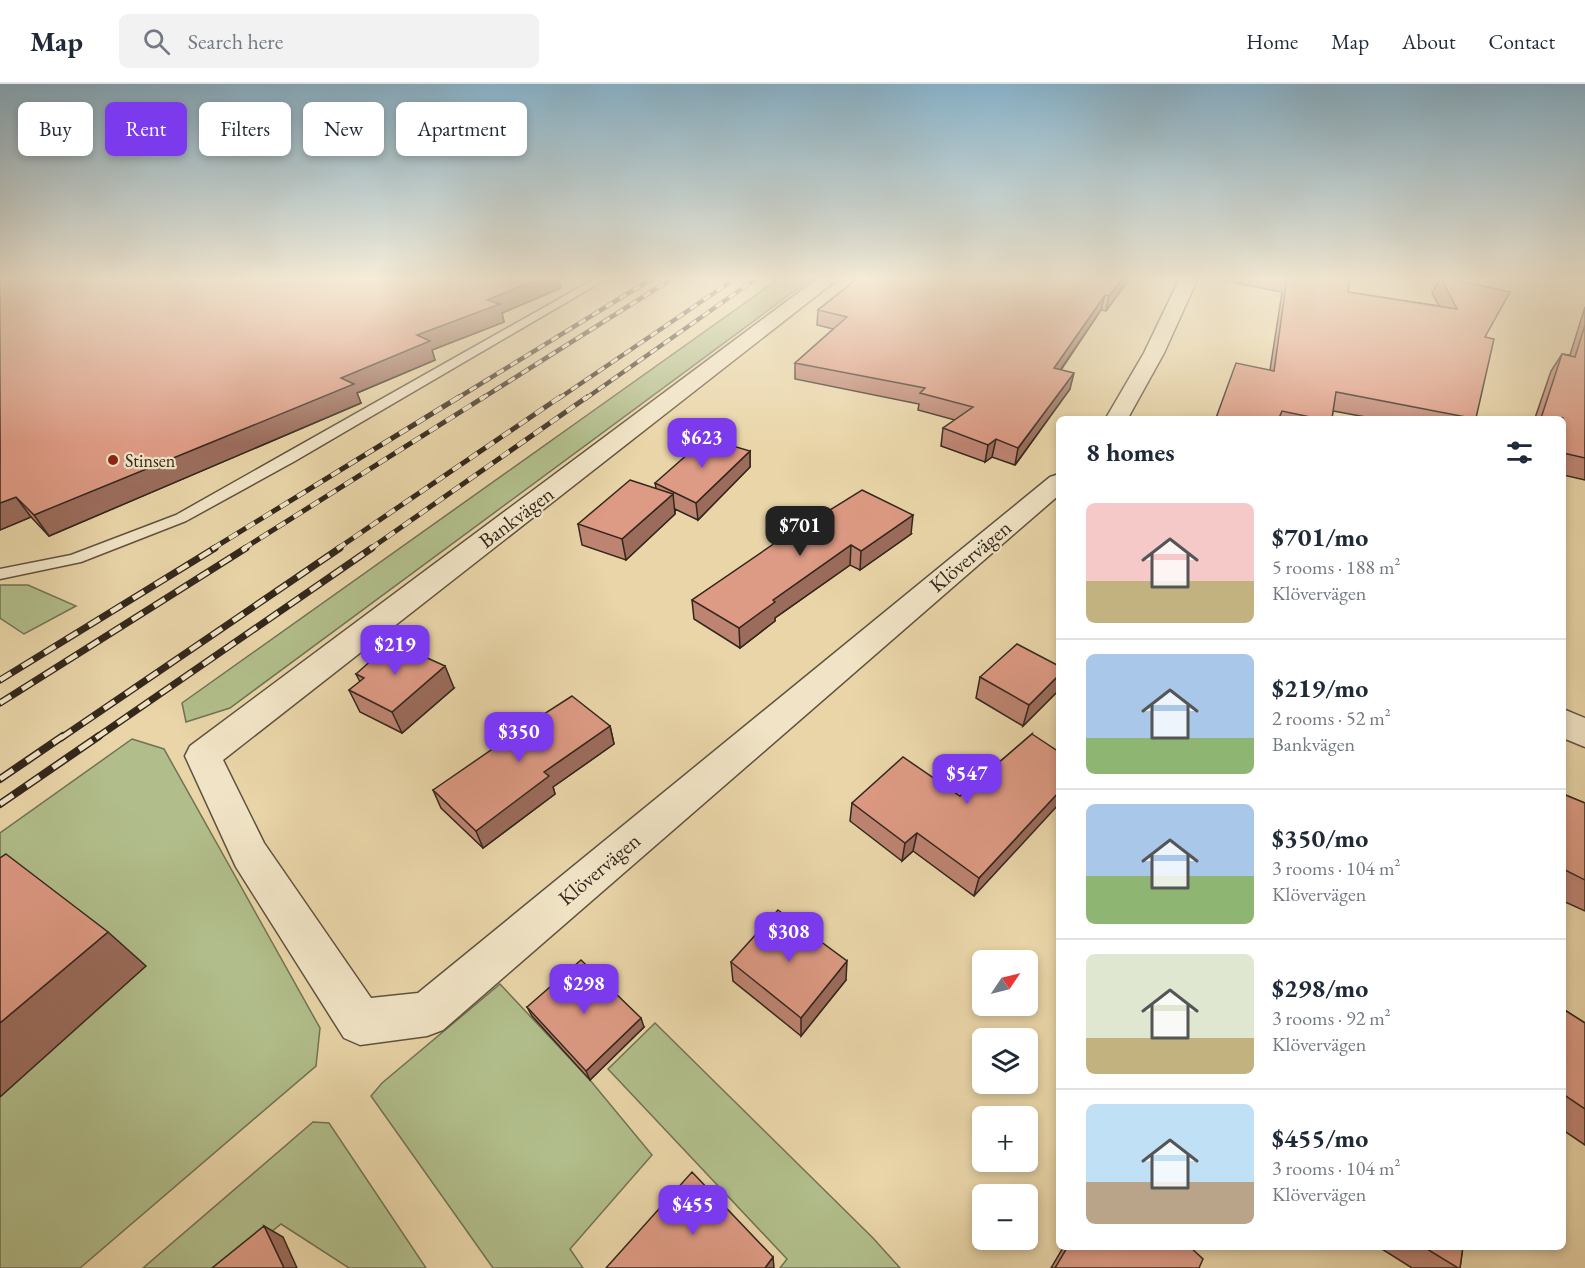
<!DOCTYPE html>
<html lang="en">
<head>
<meta charset="utf-8">
<style>
	:root { --surface:#fff; --page:#f2f2f3; --text:#1f2937; --muted:#747a83; --line:#e0e1e3; --accent:#7c3aed }
	body { margin:0; font-family:"EB Garamond",serif; background:var(--page); color:var(--text); height:100vh; display:flex; flex-direction:column; font-size:22px; white-space:nowrap }
	* { box-sizing:border-box; margin:0 }
	p { font-size:20px; color:var(--muted) }
	.icon { flex:none; width:33px; height:33px; fill:none; stroke:currentColor; stroke-width:2; stroke-linecap:round; stroke-linejoin:round }
	.map { position:relative; flex:1; overflow:hidden }
	.details { position:absolute; left:1056px; top:332px; width:510px; height:834px; display:flex; flex-direction:column; background:var(--surface); border-radius:9px; box-shadow:0 3px 9px #0003 }
	.details>* { flex:none }
	.guide { position:absolute; left:18px; top:18px; width:570px; height:54px; display:flex; gap:12px }
	.needle { width:39px; rotate:55deg }
	.controls { position:absolute; left:972px; top:866px; display:grid; gap:12px }
	.controls a { display:grid; place-items:center; width:66px; height:66px; border-radius:9px; background:var(--surface); box-shadow:0 3px 9px #0003; font-size:30px }
	.price { position:absolute; translate:-50% -51px; padding:0 14px; border-radius:12px; background:var(--accent); color:#fff; font-size:20px; line-height:39px; filter:drop-shadow(0 2px 3px #0008) }
	.price::after { content:''; position:absolute; left:50%; top:36px; width:18px; height:14px; margin-left:-9px; background:inherit; clip-path:polygon(0 0,100% 0,50% 100%) }
	.price.current { background:#222; color:#fff }
	ul { padding:0; list-style:none }
	li { display:flex; align-items:center; gap:18px; height:150px; padding:0 30px }
	li+li { border-top:2px solid var(--line) }
	li span { display:grid; place-items:center; flex:none; width:168px; height:120px; border-radius:9px; color:#555 }
	li>.icon { margin-inline-start:auto }
	span .icon { width:72px; height:72px; fill:#fffc; stroke-width:1 }
	li b { font-size:26px }
	h2 { display:flex; justify-content:space-between; align-items:center; height:72px; padding:0 30px; font-size:26px }
	.chip { padding:0 21px; border-radius:9px; background:var(--surface); box-shadow:0 3px 9px #0003; font-size:21px; line-height:54px }
	.chip.current { background:var(--accent); color:#fff }
	header { display:flex; align-items:center; gap:36px; box-sizing:border-box; height:84px; padding:0 30px; background:var(--surface); border-bottom:2px solid var(--line) }
	header strong { font-size:28px }
	nav { display:flex; gap:33px; margin-inline-start:auto; font-size:21px }
	.search { width:420px; height:54px; background:var(--page); display:flex; align-items:center; gap:15px; box-sizing:border-box; padding:0 21px; border-radius:9px; color:var(--muted); font-size:22px }
	.map>svg:first-child { display:block }
	.green { fill:#b1be8b; stroke:#727254; stroke-width:1.5 }
	.lines { fill:none; stroke-linecap:round; stroke-linejoin:round }
	.service-casing { stroke:#60523f; stroke-width:3 }
	.minor-casing { stroke:#60523f; stroke-width:3 }
	.service { fill:#f1e4c6; fill-rule:evenodd }
	.minor { fill:#f1e4c6; fill-rule:evenodd }
	.rail-far3-casing { stroke:#33271c; stroke-width:4.5 }
	.rail-far2-casing { stroke:#33271c; stroke-width:5 }
	.rail-far1-casing { stroke:#33271c; stroke-width:7 }
	.rail-casing { stroke:#33271c; stroke-width:8 }
	.rail-far3 { stroke:#f1e4c6; stroke-width:3; stroke-dasharray:8; stroke-linecap:butt }
	.rail-far2 { stroke:#f1e4c6; stroke-width:4; stroke-dasharray:10; stroke-linecap:butt }
	.rail-far1 { stroke:#f1e4c6; stroke-width:4.5; stroke-dasharray:13; stroke-linecap:butt }
	.rail { stroke:#f1e4c6; stroke-width:5; stroke-dasharray:16; stroke-linecap:butt }
	.wall { fill:#be8472; stroke:#33271c; stroke-width:1.5 }
	.shaded-wall { fill:#9b6c5c; stroke:#33271c; stroke-width:1.5 }
	.building { fill:#dd9a84; stroke:#33271c; stroke-width:1.5 }
	.poi-dot { fill:#8f2418; stroke:#f1e4c6; stroke-width:2 }
	.labels { text-anchor:middle; dominant-baseline:central; stroke-width:4.5; stroke-linejoin:round; paint-order:stroke }
	.far-poi-label { font-size:18px; fill:#33271c; stroke:#f1e4c6; text-anchor:start }
	.street-label { font-size:21px; fill:#33271c; stroke:#f1e4c6 }
</style>
</head>
<body>
<header>
<strong>Map</strong>
<div class="search"><svg class="icon" aria-label="search" viewBox="0 0 24 24"><circle cx="10" cy="10" r="6"/><path d="M15 15l6 6"/></svg>Search here</div>
<nav><a>Home</a><a>Map</a><a>About</a><a>Contact</a></nav>
</header>
<div class="map">
<svg width="1585" height="1184" viewBox="0 0 1585 1184">
	<rect width="100%" height="100%" fill="#e9d5a8"/>
	<filter id="stains"><feTurbulence type="fractalNoise" baseFrequency=".00333" numOctaves="4"/><feColorMatrix values="0 0 0 0 .2 0 0 0 0 .09 0 0 0 0 .02 0 0 0 .5 -.17"/></filter>
	<radialGradient id="worn" r=".72"><stop offset=".6" stop-color="#630" stop-opacity="0"/><stop offset="1" stop-color="#630" stop-opacity=".3"/></radialGradient>
	<!-- green -->
	<path class="green" d="M780 194H812L230 624 186 638 182 619Z
		M0 501H28L76 522 24 550 0 534Z
		M132 655 164 665 320 944 316 982 80 1184H0V749Z
		M500 900 590 996 652 1071 570 1165 583 1184H493L371 1012 382 999Z
		M655 939 873 1154 900 1184H780L787 1175 608 985Z
		M313 1038 329 1039 426 1184H349L281 1140 227 1184H143Z"/>
	<g class="lines">
		<!-- service casing -->
		<g class="service-casing">
			<path id="service" d="M596 194H608L295 377 186 437 81 478 0 495V485L71 471 176 431Z"/>
		</g>
		<!-- minor casing -->
		<g class="minor-casing">
			<path id="minor" d="M818 194H839L223 676 264 759 371 914 418 909 1050 393 1059 390V411L443 946 427 952 360 961 344 954 236 783 185 672 190 662Z
				M1180 194H1198L1164 269 1128 334H1106L1144 269Z
				M1563 625 1585 634V663L1563 654Z"/>
		</g>
		<!-- service -->
		<use href="#service" class="service"/>
		<!-- minor -->
		<use href="#minor" class="minor"/>
		<!-- rail-far3 casing -->
		<g class="rail-far3-casing">
			<path id="rail-far3" d="M456 315 653 194
				M481 315 673 194
				M558 315 736 194
				M585 315 757 194"/>
		</g>
		<!-- rail-far2 casing -->
		<g class="rail-far2-casing">
			<path id="rail-far2" d="M212 465 459 313
				M243 465 484 313
				M337 465 560 313
				M370 465 587 313"/>
		</g>
		<!-- rail-far1 casing -->
		<g class="rail-far1-casing">
			<path id="rail-far1" d="M0 596 215 464
				M0 619 246 464
				M61 654 340 464
				M96 654 372 464"/>
		</g>
		<!-- rail casing -->
		<g class="rail-casing">
			<path id="rail" d="M0 695 63 652
				M0 720 99 652"/>
		</g>
		<!-- rail-far3 -->
		<use href="#rail-far3" class="rail-far3"/>
		<!-- rail-far2 -->
		<use href="#rail-far2" class="rail-far2"/>
		<!-- rail-far1 -->
		<use href="#rail-far1" class="rail-far1"/>
		<!-- rail -->
		<use href="#rail" class="rail"/>
	</g>
	<!-- wall -->
	<path class="wall" d="M0 194 559 197 561 204 502 229 504 238 432 266 435 276 357 309 361 319 49 452 31 433 0 446Z
		M858 194H1130L1106 227 1101 226 1061 286 1070 305 1015 381 992 373 985 378 941 362 943 344 955 336 918 326 919 320 795 295V279L833 245 817 241 818 226Z
		M1225 194H1350L1348 208 1439 222 1432 209 1440 194H1441L1485 253 1476 334H1371L1333 327 1332 334H1216L1270 286 1282 208 1224 197Z
		M1585 223V396L1563 391V334H1535L1551 287 1562 270 1570 271Z
		M750 367V383L698 436 675 425V430L626 476 582 461 578 440 656 404 655 399Z
		M793 449 911 450 860 486 850 481 775 534V537L740 564 694 535 692 516Z
		M1059 582 1058 607 1023 642 976 614 980 593Z
		M356 590 454 604 402 649 360 628 349 606 360 598Z
		M610 642 614 660 553 703 555 710 483 764 441 724 433 706Z
		M1032 650 974 812 913 767 902 777 850 737 852 719 960 712Z
		M1563 710 1585 719V827L1563 817Z
		M731 878 846 896 801 952 733 897Z
		M527 923 644 943 590 996 532 932Z
		M1563 925 1585 939V1061L1563 1046Z
		M1064 1162H1189L1199 1184H1051Z
		M1377 1162H1463L1460 1184H1412Z"/>
	<!-- shaded-wall -->
	<path class="shaded-wall" d="M541 194H565L559 197 561 204 502 229 504 238 432 266 435 276 357 309 361 319 49 452 34 431 341 294 417 251 487 216Z
		M1123 194H1130L1106 227 1109 212Z
		M1105 211 1101 226 1050 301 1054 284Z
		M1074 289 1070 305 1015 381 1018 364Z
		M996 355 992 373 985 378 988 361Z
		M750 367V383L698 436 696 419Z
		M673 410 675 430 626 476 622 455Z
		M16 413 31 433 0 446V419Z
		M913 431 911 450 860 486 861 467Z
		M851 461 850 481 775 534V537L740 564 739 544 773 516Z
		M445 582 454 604 402 649 392 628Z
		M1059 591 1058 607 1023 642 1029 621Z
		M610 642 614 660 553 703 555 710 483 764 476 747 544 688Z
		M1059 708V720L974 812 979 794Z
		M917 749 913 767 902 777 905 759Z
		M108 848 146 882 0 1013V939Z
		M847 877 846 896 801 952V934Z
		M641 934 644 943 590 996 586 987Z
		M264 1142 283 1153 297 1184H284Z
		M773 1173 774 1184H765Z"/>
	<!-- building -->
	<path class="building" d="M0 194H541L487 216 500 220 417 251 430 257 341 294 354 300 34 431 16 413 0 419Z
		M858 194H1123L1109 212 1105 211 1054 284 1074 289 1018 364 996 355 988 361 943 344 973 323 920 309 925 304 795 279 847 233 818 226Z
		M1287 194H1350L1348 208 1457 225 1441 194H1445L1510 208 1485 253 1494 255 1476 334H1471L1336 308 1332 334H1315L1282 327 1279 334H1216L1236 279 1274 287Z
		M1585 241V374L1563 369V334H1541L1562 270 1575 273Z
		M706 354 750 367 696 419 655 399Z
		M630 396 673 410 622 455 578 440Z
		M862 406 913 431 861 467 851 461 773 516 775 518 739 544 692 516 791 448 793 449Z
		M392 558 445 582 392 628 349 606 364 594 356 590Z
		M1017 560 1059 582V591L1029 621 980 593Z
		M572 612 610 642 544 688 549 692 476 747 433 706 536 635Z
		M1032 650 1059 668V708L979 794 917 749 905 759 852 719 903 673 960 712Z
		M1563 710 1585 719V796L1563 785Z
		M6 770 108 848 0 939V774Z
		M778 826 847 877 801 934 731 878Z
		M581 876 641 934 586 987 527 923Z
		M1563 925 1585 939V1025L1563 1010Z
		M692 1088 773 1173 765 1184H606Z
		M264 1142 284 1184H212Z
		M1068 1162H1189L1203 1175 1199 1184H1055Z
		M1422 1162H1463L1460 1184H1458Z"/>
	<!-- sky -->
	<linearGradient id="sky" x2="0" y2="1"><stop stop-color="#88b6d0"/><stop offset="0.54" stop-color="#f5ecd8"/><stop offset="1" stop-color="#f5ecd8" stop-opacity="0"/></linearGradient>
	<rect width="1585" height="360" fill="url(#sky)"/>
	<!-- markers -->
	<circle class="poi-dot" cx="113" cy="376" r="6"/>
	<g class="labels">
		<!-- far-poi labels -->
		<g class="far-poi-label">
			<text x="125" y="376">Stinsen</text>
		</g>
		<!-- street labels -->
		<g class="street-label">
			<text transform="translate(516 433) rotate(-37)">Bankvägen</text>
			<text transform="translate(970 472) rotate(-40)">Klövervägen</text>
			<text transform="translate(599 785) rotate(-40)">Klövervägen</text>
		</g>
	</g>
	<rect width="100%" height="100%" filter="url(#stains)"/>
	<rect width="100%" height="100%" fill="url(#worn)"/>
</svg>
<div class="controls">
<a><svg class="needle" viewBox="-14 -14 28 28"><path d="M0-13l5 13h-10z" fill="#e53935"/><path d="M0 13l5-13h-10z" fill="#747a83"/></svg></a>
<a><svg class="icon" aria-label="layers" viewBox="0 0 24 24"><path d="M12 4l9 5-9 5-9-5zM3 14l9 5 9-5"/></svg></a>
<a>+</a>
<a>−</a>
</div>
<b class="price" style="left:702px;top:385px">$623</b>
<b class="price current" style="left:800px;top:473px">$701</b>
<b class="price" style="left:395px;top:592px">$219</b>
<b class="price" style="left:519px;top:679px">$350</b>
<b class="price" style="left:967px;top:721px">$547</b>
<b class="price" style="left:789px;top:879px">$308</b>
<b class="price" style="left:584px;top:931px">$298</b>
<b class="price" style="left:693px;top:1152px">$455</b>
<div class="guide">
<a class="chip">Buy</a>
<a class="chip current">Rent</a>
<a class="chip">Filters</a>
<a class="chip">New</a>
<a class="chip">Apartment</a>
</div>
<section class="details">
<h2>8 homes<svg class="icon" aria-label="filters" viewBox="0 0 24 24"><path d="M4 7h16M4 17h16"/><circle cx="9" cy="7" r="2"/><circle cx="15" cy="17" r="2"/></svg></h2>
<ul>
<li><span style="background:linear-gradient(#f6c9c9 65%,#c2b280 0)"><svg class="icon" aria-label="home" viewBox="0 0 24 24"><path d="M3 11l9-7 9 7M6 9v11h12V9"/></svg></span><div><b>$701/mo</b><p>5 rooms · 188 m²</p><p>Klövervägen</p></div></li>
<li><span style="background:linear-gradient(#a9c7e8 70%,#8fb573 0)"><svg class="icon" aria-label="home" viewBox="0 0 24 24"><path d="M3 11l9-7 9 7M6 9v11h12V9"/></svg></span><div><b>$219/mo</b><p>2 rooms · 52 m²</p><p>Bankvägen</p></div></li>
<li><span style="background:linear-gradient(#a9c7e8 60%,#8fb573 0)"><svg class="icon" aria-label="home" viewBox="0 0 24 24"><path d="M3 11l9-7 9 7M6 9v11h12V9"/></svg></span><div><b>$350/mo</b><p>3 rooms · 104 m²</p><p>Klövervägen</p></div></li>
<li><span style="background:linear-gradient(#dfe7d0 70%,#c2b280 0)"><svg class="icon" aria-label="home" viewBox="0 0 24 24"><path d="M3 11l9-7 9 7M6 9v11h12V9"/></svg></span><div><b>$298/mo</b><p>3 rooms · 92 m²</p><p>Klövervägen</p></div></li>
<li><span style="background:linear-gradient(#bfe0f5 65%,#b9a48a 0)"><svg class="icon" aria-label="home" viewBox="0 0 24 24"><path d="M3 11l9-7 9 7M6 9v11h12V9"/></svg></span><div><b>$455/mo</b><p>3 rooms · 104 m²</p><p>Klövervägen</p></div></li>
</ul>
</section>
</div>
</body>
</html>
